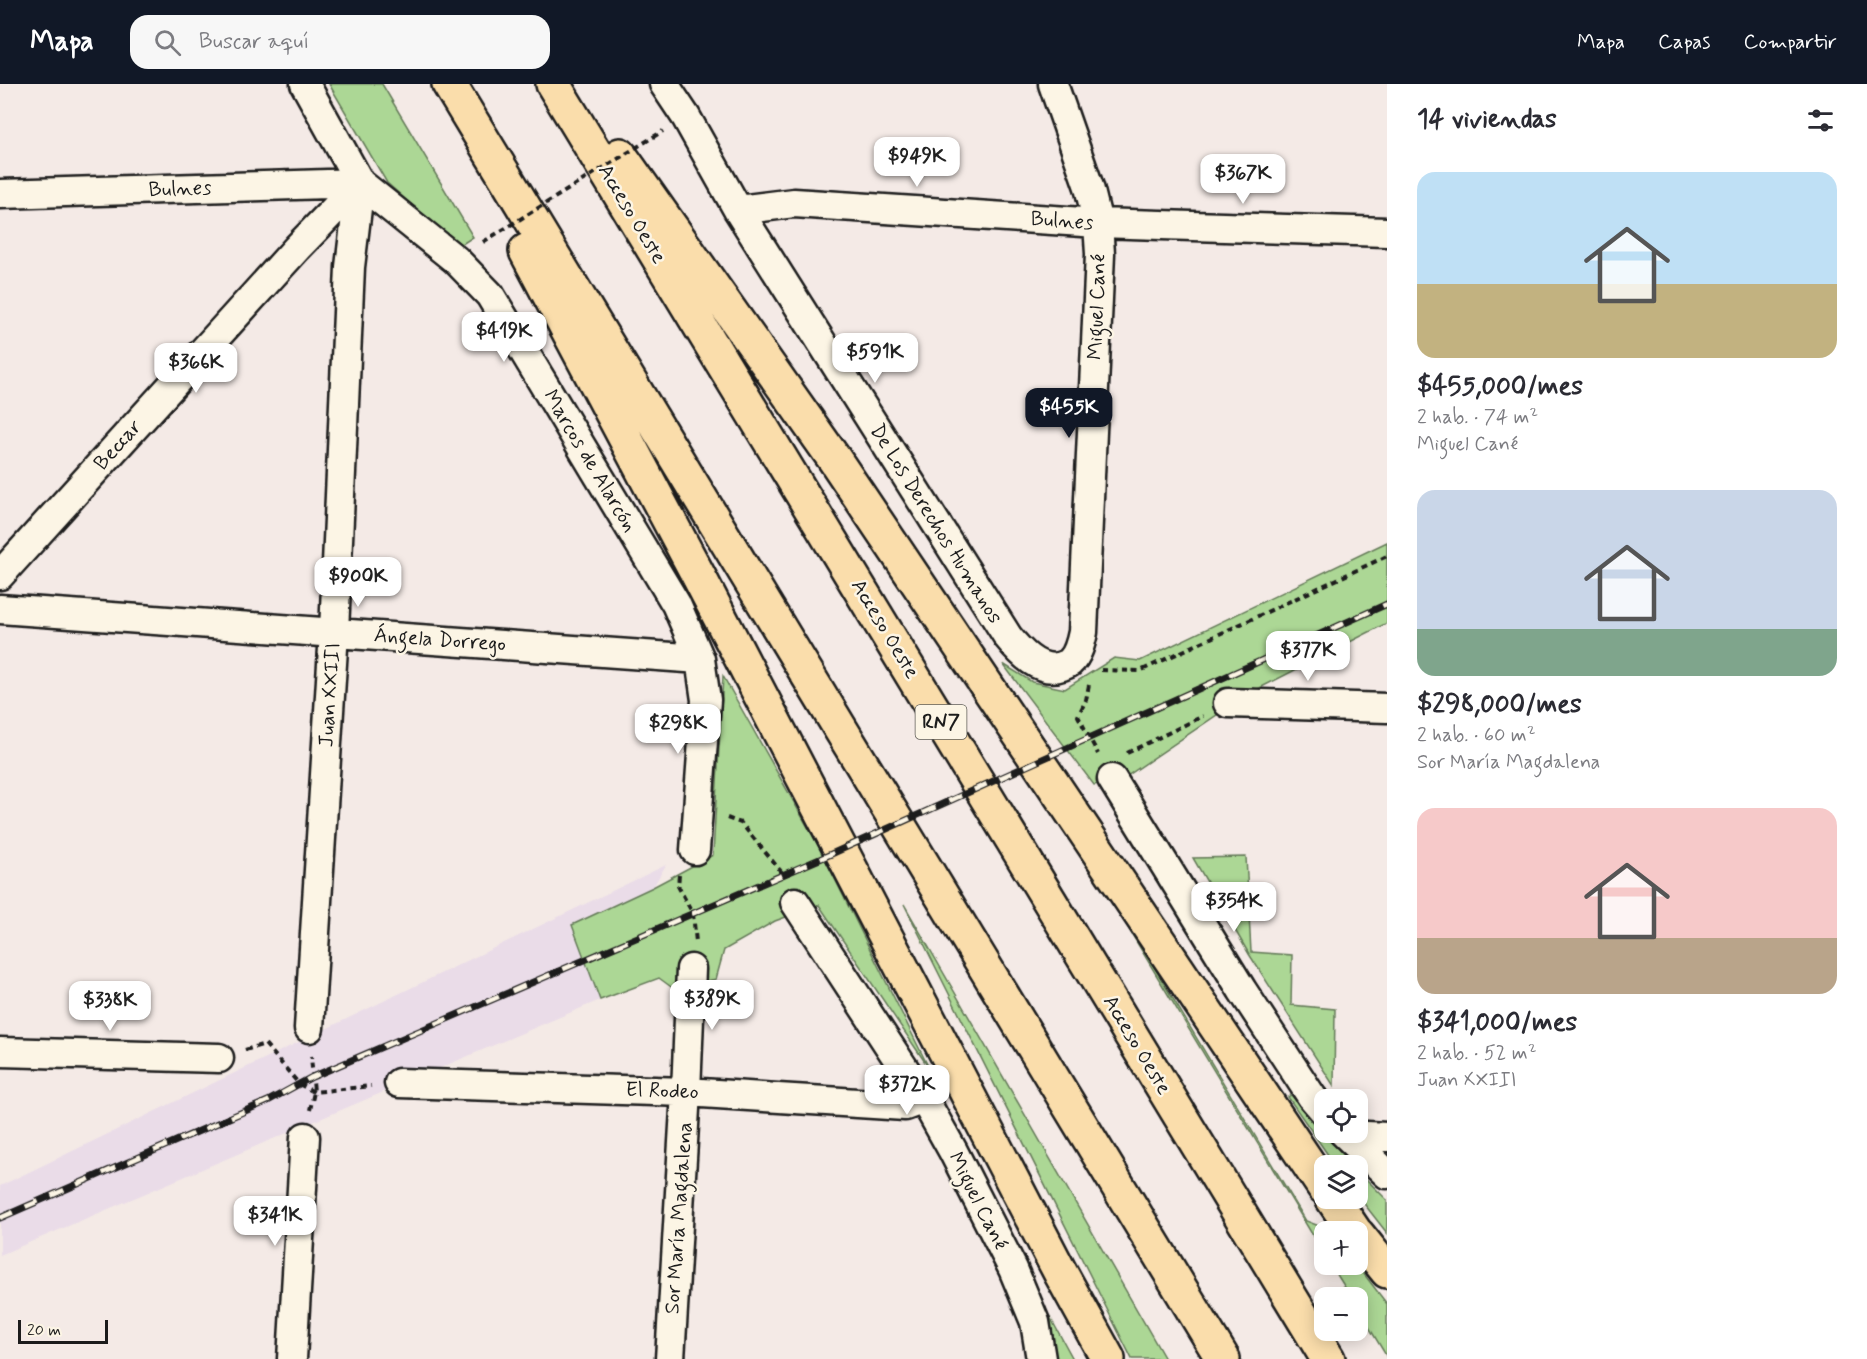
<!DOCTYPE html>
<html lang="es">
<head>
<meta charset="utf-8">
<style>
	:root { --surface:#fff; --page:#f7f7f7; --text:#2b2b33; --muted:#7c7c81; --accent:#111827 }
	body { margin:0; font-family:Mynerve,sans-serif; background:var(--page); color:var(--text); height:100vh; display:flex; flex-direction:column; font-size:22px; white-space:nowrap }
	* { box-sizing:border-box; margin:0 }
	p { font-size:20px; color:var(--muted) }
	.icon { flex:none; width:33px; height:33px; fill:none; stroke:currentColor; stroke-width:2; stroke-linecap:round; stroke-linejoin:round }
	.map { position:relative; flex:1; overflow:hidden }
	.details { display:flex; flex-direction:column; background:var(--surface); width:480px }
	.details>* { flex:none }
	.tools { position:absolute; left:1314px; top:1005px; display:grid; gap:12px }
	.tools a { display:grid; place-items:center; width:54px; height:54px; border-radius:12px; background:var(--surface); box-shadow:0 3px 15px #0003; font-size:30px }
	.scale { position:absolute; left:18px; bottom:15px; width:90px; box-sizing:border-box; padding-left:6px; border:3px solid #1c1c1c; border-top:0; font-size:16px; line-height:21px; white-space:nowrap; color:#1c1c1c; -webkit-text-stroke:4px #fcf5e5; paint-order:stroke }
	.price { position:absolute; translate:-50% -51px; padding:0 14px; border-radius:12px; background:#fff; color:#222; font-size:20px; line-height:39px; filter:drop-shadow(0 2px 3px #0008) }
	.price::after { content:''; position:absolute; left:50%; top:36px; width:18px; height:14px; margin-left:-9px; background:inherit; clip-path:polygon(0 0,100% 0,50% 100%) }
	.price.on { background:var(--accent); color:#fff }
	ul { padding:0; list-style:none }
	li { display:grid; align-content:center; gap:12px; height:318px; padding:0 30px }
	li span { display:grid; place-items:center; height:186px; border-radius:18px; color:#555 }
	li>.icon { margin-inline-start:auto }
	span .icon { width:108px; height:108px; fill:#fffc; stroke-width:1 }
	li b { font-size:26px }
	h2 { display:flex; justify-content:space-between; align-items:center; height:72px; padding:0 30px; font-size:26px }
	header { display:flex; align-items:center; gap:36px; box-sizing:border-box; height:84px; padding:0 30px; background:var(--accent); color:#fff }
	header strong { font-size:28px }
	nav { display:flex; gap:33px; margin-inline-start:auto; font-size:21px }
	.search { width:420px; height:54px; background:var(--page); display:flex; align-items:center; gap:15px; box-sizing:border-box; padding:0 21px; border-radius:18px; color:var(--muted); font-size:22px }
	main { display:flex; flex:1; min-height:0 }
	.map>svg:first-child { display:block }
	.built { fill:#eadce8 }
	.green { fill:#acd795; stroke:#647a58; stroke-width:1.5 }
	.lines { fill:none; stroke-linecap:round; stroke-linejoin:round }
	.minor-casing { stroke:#1c1c1c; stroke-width:33 }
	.highway-casing { stroke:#1c1c1c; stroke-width:38 }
	.path { stroke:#1c1c1c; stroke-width:4; stroke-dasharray:6 4.5; stroke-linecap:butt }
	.minor { stroke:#fcf5e5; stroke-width:28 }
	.highway { stroke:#faddab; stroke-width:33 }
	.rail-casing { stroke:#1c1c1c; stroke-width:7 }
	.rail { stroke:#fcf5e5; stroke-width:4.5; stroke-dasharray:14; stroke-linecap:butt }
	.path-bridge { stroke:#1c1c1c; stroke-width:4; stroke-dasharray:6 4.5; stroke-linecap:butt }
	.labels { text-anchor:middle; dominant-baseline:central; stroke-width:5; stroke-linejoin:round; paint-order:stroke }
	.shield { fill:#fcf5e5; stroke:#5f5d58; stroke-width:1.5 }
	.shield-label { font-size:20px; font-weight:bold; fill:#1c1c1c }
	.street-label { font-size:21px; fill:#1c1c1c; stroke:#fcf5e5 }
</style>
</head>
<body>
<header>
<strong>Mapa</strong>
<div class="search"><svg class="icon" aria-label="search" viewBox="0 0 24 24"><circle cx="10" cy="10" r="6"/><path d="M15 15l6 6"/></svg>Buscar aquí</div>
<nav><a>Mapa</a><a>Capas</a><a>Compartir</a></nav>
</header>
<main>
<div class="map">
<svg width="1387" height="1275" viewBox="0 0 1387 1275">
	<rect width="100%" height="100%" fill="#f4eae6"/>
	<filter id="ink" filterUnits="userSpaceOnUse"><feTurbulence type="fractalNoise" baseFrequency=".0167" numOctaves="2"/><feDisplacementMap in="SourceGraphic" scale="12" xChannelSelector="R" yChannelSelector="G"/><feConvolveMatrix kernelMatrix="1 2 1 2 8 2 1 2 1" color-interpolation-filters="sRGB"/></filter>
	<g filter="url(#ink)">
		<!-- built -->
		<path class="built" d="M666 781 653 803 572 841 600 916 0 1171V1102Z"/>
		<!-- green -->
		<path class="green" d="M329 0H382L473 153 459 162 387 99Z
			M1387 458V539L1248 610 1121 696 1094 701 1003 580 1032 598 1065 605 1114 574 1140 577Z
			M723 592 819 763 929 984 819 821 775 837 724 866 716 895 674 905 659 894 600 916 572 841 653 803 713 771Z
			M1050 709 1306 1137 1332 1147 1324 1148V1170L1050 714Z
			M1246 773 1251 868 1292 871 1291 921 1335 925 1334 1002 1249 870 1193 774Z
			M904 820 1165 1275H1132Z
			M1291 1011 1352 1081H1335L1288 1013Z
			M1358 1087 1387 1116V1149L1358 1112Z
			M1331 1181H1357L1387 1220V1273L1358 1225V1214L1351 1213Z
			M1049 1231 1073 1275H1049Z"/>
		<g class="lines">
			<!-- minor casing -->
			<g class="minor-casing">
				<path id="minor" d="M305 0 360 99 456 176 490 211 676 520 700 575 706 616 695 766
					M664 0 686 33 738 126 1008 553C1020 568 1040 590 1062 582 1064 581 1068 580 1070 578 1078 571 1081 558 1083 548L1100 170 1098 139 1089 103 1053 0
					M0 110 360 99
					M738 126 794 119 1098 139 1387 148
					M0 491 297 164 360 99
					M0 525 700 575
					M1228 619 1387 624
					M1112 695 1242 906 1312 1013 1324 1027
					M795 818 924 1015 953 1067 1013 1185 1035 1238 1041 1275
					M309 944 334 548 350 183 360 99
					M0 968 219 974
					M399 999 686 1008 905 1022 924 1015
					M1343 1048 1387 1090
					M1346 1051 1387 1053
					M292 1275 305 1053
					M670 1275 686 1008 691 885"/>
			</g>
			<!-- highway casing -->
			<g class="highway-casing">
				<path id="highway" d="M449 0 1223 1275
					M553 0 1328 1275
					M620 71 835 376 1324 1103
					M526 167 697 489 1060 1188 1108 1275
					M1332 1114 1355 1148
					M1358 1151 1387 1187"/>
			</g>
			<!-- path -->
			<path class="path" d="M1101 586 1140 587 1387 472
				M1089 601 1086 616 1078 632 1098 670
				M1127 669 1203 632
				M727 734 741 739 784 791
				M679 791 678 802 693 830 696 858
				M245 966 265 960 299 1000 314 1008 371 1002
				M310 1026 314 1008 311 972"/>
			<!-- minor -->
			<use href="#minor" class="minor"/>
			<!-- highway -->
			<use href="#highway" class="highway"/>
			<!-- rail casing -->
			<g class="rail-casing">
				<path id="rail" d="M0 1134 268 1017 312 993 829 771 1387 520"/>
			</g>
			<!-- rail -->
			<use href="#rail" class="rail"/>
			<!-- path-bridge -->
			<path class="path-bridge" d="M483 158 663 47"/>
		</g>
	</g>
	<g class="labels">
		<!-- shield labels -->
		<rect class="shield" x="915.5" y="621" width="51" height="34" rx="4.5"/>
		<g class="shield-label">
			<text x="941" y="638">RN7</text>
		</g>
		<!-- street labels -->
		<g class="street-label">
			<text transform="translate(180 105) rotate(-2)">Bulnes</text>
			<text transform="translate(632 130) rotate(59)">Acceso Oeste</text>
			<text transform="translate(1062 137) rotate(4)">Bulnes</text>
			<text transform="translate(1097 223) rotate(-88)">Miguel Cané</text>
			<text transform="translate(118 361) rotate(-48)">Beccar</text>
			<text transform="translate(590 377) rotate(59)">Marcos de Alarcón</text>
			<text transform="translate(936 440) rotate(58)">De Los Derechos Humanos</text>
			<text transform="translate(885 545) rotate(59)">Acceso Oeste</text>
			<text transform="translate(440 556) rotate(4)">Ángela Dorrego</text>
			<text transform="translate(330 611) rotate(-86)">Juan XXIII</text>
			<text transform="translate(1137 961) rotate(59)">Acceso Oeste</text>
			<text transform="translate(662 1007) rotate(2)">El Rodeo</text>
			<text transform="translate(978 1117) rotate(63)">Miguel Cané</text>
			<text transform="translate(679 1134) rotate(-86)">Sor María Magdalena</text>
		</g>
	</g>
</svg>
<div class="tools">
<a><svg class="icon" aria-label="locate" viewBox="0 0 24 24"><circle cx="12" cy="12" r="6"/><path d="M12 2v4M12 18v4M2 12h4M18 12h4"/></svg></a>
<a><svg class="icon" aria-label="layers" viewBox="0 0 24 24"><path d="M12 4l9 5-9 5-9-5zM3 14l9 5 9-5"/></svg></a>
<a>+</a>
<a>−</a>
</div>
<div class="scale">20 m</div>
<b class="price" style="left:917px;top:104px">$949K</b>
<b class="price" style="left:1243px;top:121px">$367K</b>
<b class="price" style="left:504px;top:279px">$419K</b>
<b class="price" style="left:875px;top:300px">$591K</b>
<b class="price" style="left:196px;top:310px">$366K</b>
<b class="price on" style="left:1069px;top:355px">$455K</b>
<b class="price" style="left:358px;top:524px">$900K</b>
<b class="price" style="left:1308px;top:598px">$377K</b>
<b class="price" style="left:678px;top:671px">$298K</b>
<b class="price" style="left:1234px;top:849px">$354K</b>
<b class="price" style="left:712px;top:947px">$389K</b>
<b class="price" style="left:110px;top:948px">$338K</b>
<b class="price" style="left:907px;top:1032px">$372K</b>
<b class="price" style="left:275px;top:1163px">$341K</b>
</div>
<section class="details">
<h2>14 viviendas<svg class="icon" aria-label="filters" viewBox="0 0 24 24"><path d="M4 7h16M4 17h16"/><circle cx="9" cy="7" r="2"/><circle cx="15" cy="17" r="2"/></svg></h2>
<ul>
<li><span style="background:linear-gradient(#bfe0f5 60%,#c2b280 0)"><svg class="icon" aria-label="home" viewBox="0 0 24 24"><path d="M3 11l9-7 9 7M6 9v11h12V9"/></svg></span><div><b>$455,000/mes</b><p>2 hab. · 74 m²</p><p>Miguel Cané</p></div></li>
<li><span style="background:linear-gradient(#c9d6e8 75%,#7fa58c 0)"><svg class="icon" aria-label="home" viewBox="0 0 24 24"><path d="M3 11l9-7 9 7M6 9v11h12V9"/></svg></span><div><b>$298,000/mes</b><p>2 hab. · 60 m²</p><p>Sor María Magdalena</p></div></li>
<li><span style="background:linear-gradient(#f6c9c9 70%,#b9a48a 0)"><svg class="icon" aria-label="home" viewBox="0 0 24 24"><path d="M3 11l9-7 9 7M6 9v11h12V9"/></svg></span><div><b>$341,000/mes</b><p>2 hab. · 52 m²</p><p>Juan XXIII</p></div></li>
</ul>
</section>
</main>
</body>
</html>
